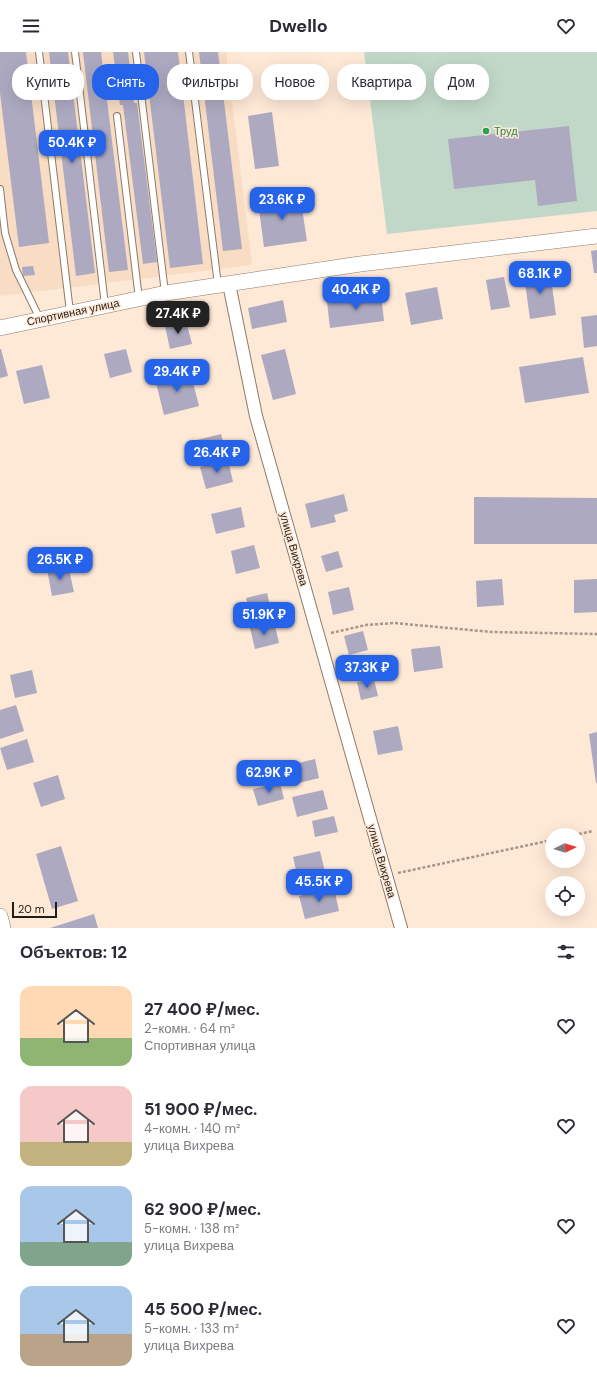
<!DOCTYPE html>
<html lang="ru">
<head>
<meta charset="utf-8">
<style>
	:root { --surface:#fff; --page:#f2f2f3; --text:#2b2b33; --muted:#7c7c81; --accent:#2563eb }
	body { margin:0; font-family:"DM Sans",sans-serif; background:var(--page); color:var(--text); height:100vh; display:flex; flex-direction:column; font-size:15px; white-space:nowrap }
	* { box-sizing:border-box; margin:0 }
	p { font-size:13px; color:var(--muted) }
	.icon { flex:none; width:22px; height:22px; fill:none; stroke:currentColor; stroke-width:2; stroke-linecap:round; stroke-linejoin:round }
	.map { position:relative; height:876px; overflow:hidden }
	.details { display:flex; flex-direction:column; background:var(--surface); flex:1 }
	.details>* { flex:none }
	.hud { position:absolute; left:12px; top:12px; width:573px; height:36px; display:flex; gap:8px }
	.needle { width:26px; rotate:85deg }
	.tools { position:absolute; left:545px; top:776px; display:grid; gap:8px }
	.tools a { display:grid; place-items:center; width:40px; height:40px; border-radius:50%; background:var(--surface); box-shadow:0 4px 16px #0002; font-size:20px }
	.scale { position:absolute; left:12px; bottom:10px; width:45px; box-sizing:border-box; padding-left:4px; border:2px solid #241c16; border-top:0; font-size:11px; line-height:14px; white-space:nowrap; color:#241c16; -webkit-text-stroke:3px #fee8d6; paint-order:stroke }
	.price { position:absolute; translate:-50% -34px; padding:0 9px; border-radius:8px; background:var(--accent); color:#fff; font-size:13px; line-height:26px; filter:drop-shadow(0 1px 2px #0008) }
	.price::after { content:''; position:absolute; left:50%; top:24px; width:12px; height:9px; margin-left:-6px; background:inherit; clip-path:polygon(0 0,100% 0,50% 100%) }
	.price.on { background:#222; color:#fff }
	ul { padding:0; list-style:none }
	li { display:flex; align-items:center; gap:12px; height:100px; padding:0 20px }
	li span { display:grid; place-items:center; flex:none; width:112px; height:80px; border-radius:12px; color:#555 }
	li>.icon { margin-inline-start:auto }
	span .icon { width:48px; height:48px; fill:#fffc; stroke-width:1 }
	li b { font-size:17px }
	h2 { display:flex; justify-content:space-between; align-items:center; height:48px; padding:0 20px; font-size:17px }
	.pill { padding:0 14px; border-radius:16px; background:var(--surface); box-shadow:0 4px 16px #0002; font-size:14px; line-height:36px }
	.pill.on { background:var(--accent); color:#fff }
	header { display:flex; justify-content:space-between; align-items:center; height:52px; padding:0 20px; background:var(--surface); font-size:18px; font-weight:700 }
	.map>svg:first-child { display:block }
	.built { fill:#f8dcc4 }
	.green { fill:#c1d8c8 }
	.building { fill:#aca9c1 }
	.lines { fill:none; stroke-linecap:round; stroke-linejoin:round }
	.service-casing { stroke:#8e7b6a; stroke-width:8 }
	.minor-casing { stroke:#8e7b6a; stroke-width:14 }
	.tertiary-casing { stroke:#8e7b6a; stroke-width:16 }
	.path { stroke:#a7978a; stroke-width:2.5; stroke-dasharray:3 2; stroke-linecap:butt }
	.service { stroke:#fff; stroke-width:6 }
	.minor { stroke:#fff; stroke-width:12 }
	.tertiary { stroke:#fff; stroke-width:15 }
	.leisure-dot { fill:#2e9e5b; stroke:#fee8d6; stroke-width:1.5 }
	.labels { text-anchor:middle; dominant-baseline:central; stroke-width:3; stroke-linejoin:round; paint-order:stroke }
	.leisure-label { font-size:11px; fill:#27864d; stroke:#fee8d6; text-anchor:start }
	.street-label { font-size:11px; fill:#241c16; stroke:#fee8d6 }
</style>
</head>
<body>
<header><svg class="icon" aria-label="menu" viewBox="0 0 24 24"><path d="M4 6h16M4 12h16M4 18h16"/></svg>Dwello<svg class="icon" aria-label="heart" viewBox="0 0 24 24"><path d="M12 20l-8-8c-3-5 5-10 8-4 3-6 11-1 8 4z"/></svg></header>
<div class="map">
<svg width="597" height="876" viewBox="0 0 597 876">
	<rect width="100%" height="100%" fill="#fee8d6"/>
	<!-- built -->
	<path class="built" d="M0 0H226L252 213 0 244Z"/>
	<!-- green -->
	<path class="green" d="M364 0H597V159L387 182Z"/>
	<!-- building -->
	<path class="building" d="M0 0H26L49 191 19 195 0 41Z
		M49 0H68L95 221 76 224Z
		M83 0H101L128 218 109 220Z
		M113 0H128L134 51H137L157 210 143 212 123 53H120Z
		M144 0H178L203 212 170 216Z
		M199 0H218L242 197 223 199Z
		M272 60 279 114 255 117 248 64Z
		M569 74 577 149 538 154 535 128 454 137 448 87Z
		M300 143 307 189 264 195 258 149Z
		M597 198V221H594L591 199Z
		M33 214 35 223 23 224 22 215Z
		M550 219 556 263 530 267 524 223Z
		M504 225 510 255 491 258 486 228Z
		M437 235 443 267 411 273 405 241Z
		M381 242 384 269 330 276 327 250Z
		M283 248 287 270 252 277 248 256Z
		M597 263V294L584 296 581 265Z
		M186 269 192 292 170 297 165 274Z
		M0 297H1L8 324 0 326Z
		M126 297 132 320 110 326 104 302Z
		M285 297 296 342 273 348 261 303Z
		M583 305 589 341 525 351 519 315Z
		M42 313 50 346 24 352 16 319Z
		M190 319 199 354 164 363 155 327Z
		M221 382 227 404 198 411 193 389Z
		M228 408 233 430 206 437 200 415Z
		M344 442 348 459 334 463 336 470 311 476 305 452Z
		M474 445 597 446V492H474Z
		M241 455 245 475 216 482 211 462Z
		M254 493 260 516 236 522 231 499Z
		M338 499 343 515 326 520 321 504Z
		M68 513 74 540 52 544 47 517Z
		M502 527 504 553 477 555 476 529Z
		M597 527V560L574 561V528Z
		M349 535 354 558 333 563 328 540Z
		M267 541 272 561 251 566 246 546Z
		M274 570 279 591 255 597 250 576Z
		M363 579 368 598 349 603 344 584Z
		M440 594 443 616 414 620 411 597Z
		M32 618 37 641 15 646 10 623Z
		M374 627 378 644 361 648 357 630Z
		M16 653 24 679 0 687V658Z
		M398 674 403 698 378 703 373 679Z
		M597 680V731H596L589 682Z
		M27 687 34 710 7 718 0 696Z
		M315 707 319 726 287 734 282 715Z
		M58 723 65 747 41 755 33 731Z
		M280 731 284 747 258 754 253 737Z
		M323 738 328 757 297 765 292 745Z
		M334 764 338 780 315 785 312 769Z
		M61 794 78 849 52 857 36 802Z
		M320 799 325 820 298 827 293 805Z
		M334 836 339 859 305 867 299 844Z
		M94 862 98 876H50Z"/>
	<g class="lines">
		<!-- service casing -->
		<g class="service-casing">
			<path id="service" d="M39 0 70 260
				M75 0 105 253
				M136 0 165 241
				M189 0 218 233
				M117 64 139 247
				M0 137 5 181 16 218 40 267"/>
		</g>
		<!-- minor casing -->
		<g class="minor-casing">
			<path id="minor" d="M229 232 256 364 401 876"/>
		</g>
		<!-- tertiary casing -->
		<g class="tertiary-casing">
			<path id="tertiary" d="M0 276 166 241 360 212 597 184
				M0 864 3 876"/>
		</g>
		<!-- path -->
		<path class="path" d="M331 581 366 573 394 571 492 580 597 582
			M574 783 593 779
			M398 821 552 788"/>
		<!-- service -->
		<use href="#service" class="service"/>
		<!-- minor -->
		<use href="#minor" class="minor"/>
		<!-- tertiary -->
		<use href="#tertiary" class="tertiary"/>
	</g>
	<!-- markers -->
	<circle class="leisure-dot" cx="486" cy="79" r="4"/>
	<g class="labels">
		<!-- leisure labels -->
		<g class="leisure-label">
			<text x="494" y="79">Труд</text>
		</g>
		<!-- street labels -->
		<g class="street-label">
			<text transform="translate(73 260) rotate(-12)">Спортивная улица</text>
			<text transform="translate(294 497) rotate(74)">улица Вихрева</text>
			<text transform="translate(382 809) rotate(74)">улица Вихрева</text>
		</g>
	</g>
</svg>
<div class="tools">
<a><svg class="needle" viewBox="-14 -14 28 28"><path d="M0-13l5 13h-10z" fill="#e53935"/><path d="M0 13l5-13h-10z" fill="#7c7c81"/></svg></a>
<a><svg class="icon" aria-label="locate" viewBox="0 0 24 24"><circle cx="12" cy="12" r="6"/><path d="M12 2v4M12 18v4M2 12h4M18 12h4"/></svg></a>
</div>
<div class="scale">20 m</div>
<b class="price" style="left:72px;top:112px">50.4K ₽</b>
<b class="price" style="left:282px;top:169px">23.6K ₽</b>
<b class="price" style="left:540px;top:243px">68.1K ₽</b>
<b class="price" style="left:356px;top:259px">40.4K ₽</b>
<b class="price on" style="left:178px;top:283px">27.4K ₽</b>
<b class="price" style="left:177px;top:341px">29.4K ₽</b>
<b class="price" style="left:217px;top:422px">26.4K ₽</b>
<b class="price" style="left:60px;top:529px">26.5K ₽</b>
<b class="price" style="left:264px;top:584px">51.9K ₽</b>
<b class="price" style="left:367px;top:637px">37.3K ₽</b>
<b class="price" style="left:269px;top:742px">62.9K ₽</b>
<b class="price" style="left:319px;top:851px">45.5K ₽</b>
<div class="hud">
<a class="pill">Купить</a>
<a class="pill on">Снять</a>
<a class="pill">Фильтры</a>
<a class="pill">Новое</a>
<a class="pill">Квартира</a>
<a class="pill">Дом</a>
</div>
</div>
<section class="details">
<h2>Объектов: 12<svg class="icon" aria-label="filters" viewBox="0 0 24 24"><path d="M4 7h16M4 17h16"/><circle cx="9" cy="7" r="2"/><circle cx="15" cy="17" r="2"/></svg></h2>
<ul>
<li><span style="background:linear-gradient(#ffd9b3 65%,#8fb573 0)"><svg class="icon" aria-label="home" viewBox="0 0 24 24"><path d="M3 11l9-7 9 7M6 9v11h12V9"/></svg></span><div><b>27 400 ₽/мес.</b><p>2-комн. · 64 m²</p><p>Спортивная улица</p></div><svg class="icon" aria-label="heart" viewBox="0 0 24 24"><path d="M12 20l-8-8c-3-5 5-10 8-4 3-6 11-1 8 4z"/></svg></li>
<li><span style="background:linear-gradient(#f6c9c9 70%,#c2b280 0)"><svg class="icon" aria-label="home" viewBox="0 0 24 24"><path d="M3 11l9-7 9 7M6 9v11h12V9"/></svg></span><div><b>51 900 ₽/мес.</b><p>4-комн. · 140 m²</p><p>улица Вихрева</p></div><svg class="icon" aria-label="heart" viewBox="0 0 24 24"><path d="M12 20l-8-8c-3-5 5-10 8-4 3-6 11-1 8 4z"/></svg></li>
<li><span style="background:linear-gradient(#a9c7e8 70%,#7fa58c 0)"><svg class="icon" aria-label="home" viewBox="0 0 24 24"><path d="M3 11l9-7 9 7M6 9v11h12V9"/></svg></span><div><b>62 900 ₽/мес.</b><p>5-комн. · 138 m²</p><p>улица Вихрева</p></div><svg class="icon" aria-label="heart" viewBox="0 0 24 24"><path d="M12 20l-8-8c-3-5 5-10 8-4 3-6 11-1 8 4z"/></svg></li>
<li><span style="background:linear-gradient(#a9c7e8 60%,#b9a48a 0)"><svg class="icon" aria-label="home" viewBox="0 0 24 24"><path d="M3 11l9-7 9 7M6 9v11h12V9"/></svg></span><div><b>45 500 ₽/мес.</b><p>5-комн. · 133 m²</p><p>улица Вихрева</p></div><svg class="icon" aria-label="heart" viewBox="0 0 24 24"><path d="M12 20l-8-8c-3-5 5-10 8-4 3-6 11-1 8 4z"/></svg></li>
</ul>
</section>
</body>
</html>
